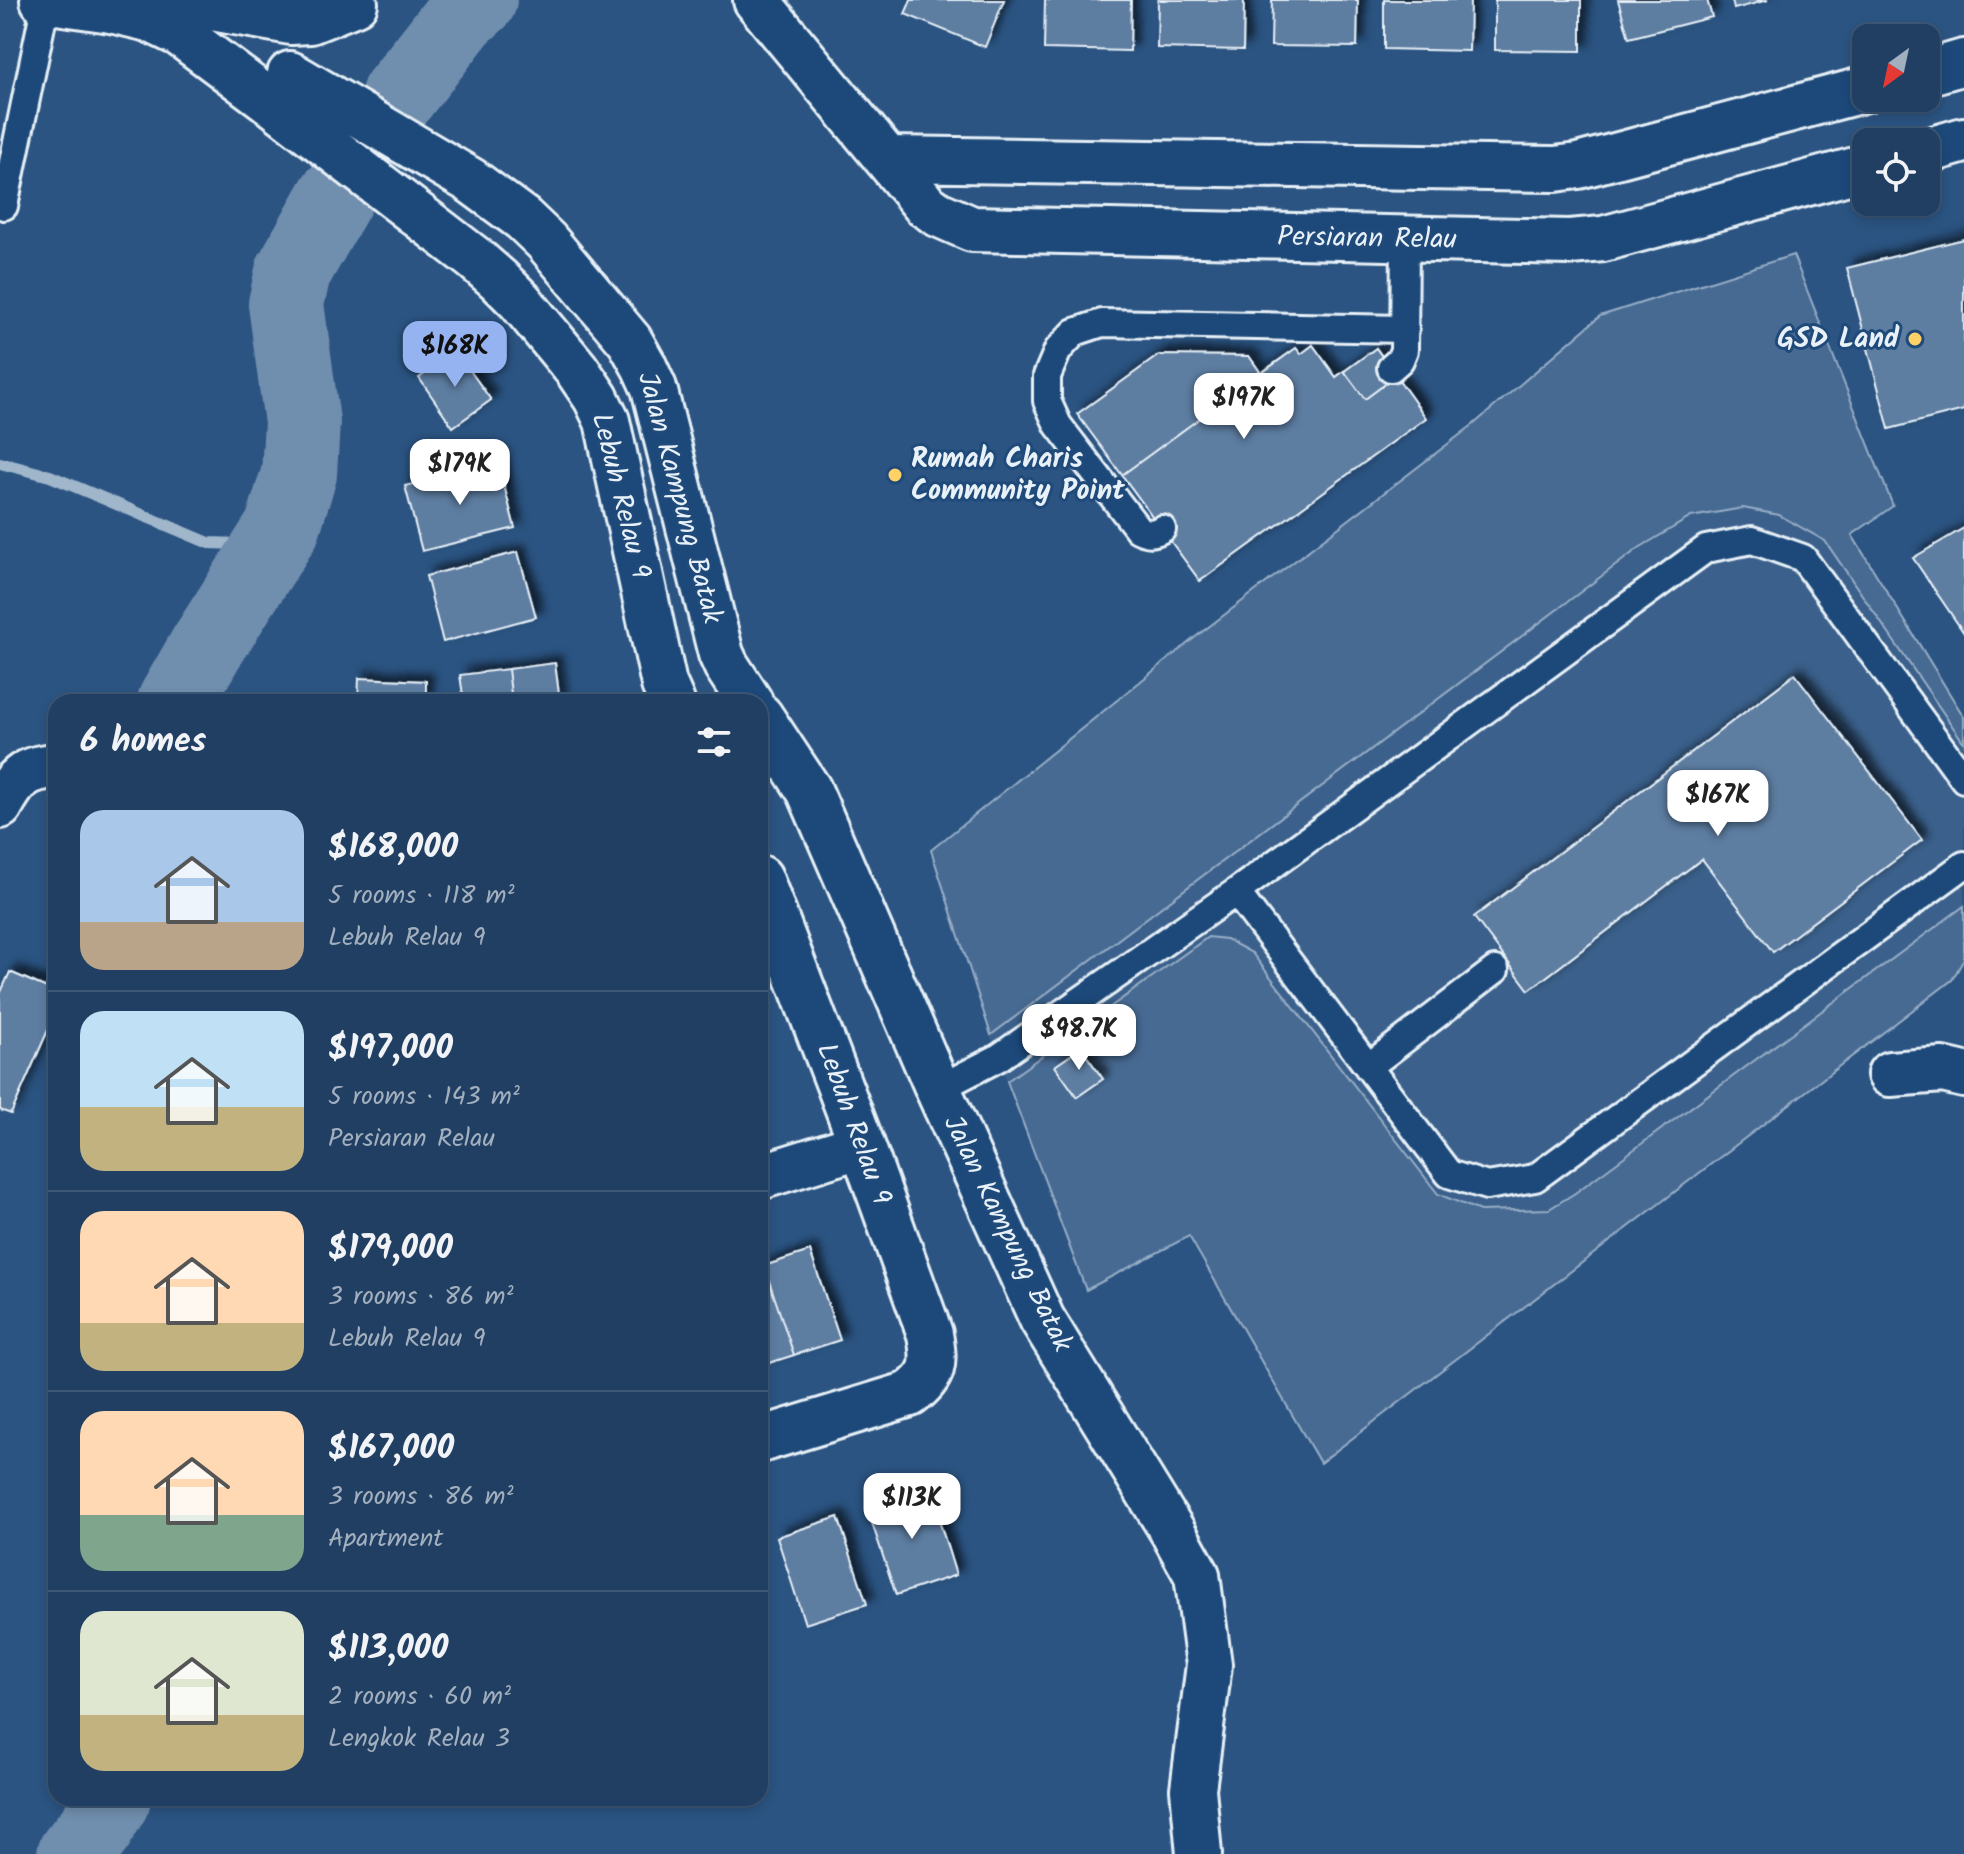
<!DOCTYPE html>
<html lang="en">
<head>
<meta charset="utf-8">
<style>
	:root { --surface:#203f62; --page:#284668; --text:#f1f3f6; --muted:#a2afbe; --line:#3d5877; --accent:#95b2f1 }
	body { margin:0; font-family:Kalam,sans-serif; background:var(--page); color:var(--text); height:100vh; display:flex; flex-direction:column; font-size:30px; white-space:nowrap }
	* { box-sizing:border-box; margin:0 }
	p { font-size:26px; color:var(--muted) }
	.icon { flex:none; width:44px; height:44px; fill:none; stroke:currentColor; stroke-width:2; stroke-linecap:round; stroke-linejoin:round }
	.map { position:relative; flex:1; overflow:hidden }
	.sheet { position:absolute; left:48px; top:694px; width:720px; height:1112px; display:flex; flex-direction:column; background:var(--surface); border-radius:24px; box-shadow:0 4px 12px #0003,0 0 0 2px var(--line) }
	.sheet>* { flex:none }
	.needle { width:52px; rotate:213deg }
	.controls { position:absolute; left:1852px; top:24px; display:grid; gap:16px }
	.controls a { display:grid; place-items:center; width:88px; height:88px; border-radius:16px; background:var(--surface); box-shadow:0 4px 12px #0003,0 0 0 2px var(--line); font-size:40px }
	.price { position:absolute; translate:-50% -68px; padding:0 18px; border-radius:16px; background:#fff; color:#222; font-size:26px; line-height:52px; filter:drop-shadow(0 2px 4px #0008) }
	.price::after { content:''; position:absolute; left:50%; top:48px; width:24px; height:18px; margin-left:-12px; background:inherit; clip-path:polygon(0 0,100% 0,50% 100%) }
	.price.on { background:var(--accent); color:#111 }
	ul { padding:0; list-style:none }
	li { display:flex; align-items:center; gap:24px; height:200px; padding:0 32px }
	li+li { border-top:2px solid var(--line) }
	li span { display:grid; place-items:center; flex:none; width:224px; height:160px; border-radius:24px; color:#555 }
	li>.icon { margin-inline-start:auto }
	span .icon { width:96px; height:96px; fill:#fffc; stroke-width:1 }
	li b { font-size:34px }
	h2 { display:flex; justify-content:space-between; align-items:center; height:96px; padding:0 32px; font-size:34px }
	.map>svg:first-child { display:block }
	.built { fill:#3a608b }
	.green { fill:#476b93; stroke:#98aec6; stroke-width:2 }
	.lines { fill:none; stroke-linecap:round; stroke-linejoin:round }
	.stream { stroke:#a0b6cb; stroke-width:12 }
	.river { stroke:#708ead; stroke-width:76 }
	.building { fill:#5d7da1; stroke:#e8f1f8; stroke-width:2; filter:url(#shadow) }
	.service-casing { stroke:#e8f1f8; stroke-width:32 }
	.minor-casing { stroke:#e8f1f8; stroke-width:50 }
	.service { stroke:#1f4a7a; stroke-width:26 }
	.minor { stroke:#1f4a7a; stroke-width:44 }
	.poi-dot { fill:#ffd166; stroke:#1f4a7a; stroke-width:3 }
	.labels { text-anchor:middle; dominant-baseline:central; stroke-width:6; stroke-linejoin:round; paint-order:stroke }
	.street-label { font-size:28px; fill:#e8f1f8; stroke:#1f4a7a }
	.poi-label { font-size:28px; font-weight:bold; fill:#e8f1f8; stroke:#1f4a7a; text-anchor:end }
</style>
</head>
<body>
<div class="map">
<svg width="1964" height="1854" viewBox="0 0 1964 1854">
	<defs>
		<filter id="shadow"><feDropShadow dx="7" dy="-7" stdDeviation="4" flood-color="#0009"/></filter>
	</defs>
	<rect width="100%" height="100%" fill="#2b5482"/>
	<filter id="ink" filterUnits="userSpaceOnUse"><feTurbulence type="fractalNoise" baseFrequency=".0125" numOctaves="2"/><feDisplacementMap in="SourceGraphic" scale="16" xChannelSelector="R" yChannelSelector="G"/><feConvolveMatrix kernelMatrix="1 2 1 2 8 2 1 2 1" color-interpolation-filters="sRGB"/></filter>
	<g filter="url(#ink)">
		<!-- built -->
		<path class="built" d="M1793 255 1893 506 1852 535 1964 717V959L1952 980 1320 1463 1189 1236 1086 1290 998 1058 931 850 1198 635 1474 424 1600 316Z"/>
		<!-- green -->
		<path class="green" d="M1793 255 1893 506 1852 535 1964 717V743L1825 541 1779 515 1743 508 1691 517 1639 548 991 1035 931 850 1198 635 1474 424 1600 316Z
			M1964 906V959L1952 980 1320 1463 1189 1236 1086 1290 1007 1081 1208 937 1226 939 1252 953 1438 1194 1480 1211 1549 1209 1575 1193Z"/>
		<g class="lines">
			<!-- stream -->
			<path class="stream" d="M0 463 50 476 209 543 240 544 282 529"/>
			<!-- river -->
			<path class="river" d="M399 95 461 16 479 0
				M175 702 206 648 282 529 299 474 302 422 286 304 293 272 336 196
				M75 1854 96 1828 113 1798"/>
		</g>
		<!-- building -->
		<path class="building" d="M911 0H1004L985 47 905 14Z
			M1045 0H1131L1130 51 1044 49Z
			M1158 0H1244L1243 50 1157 48Z
			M1272 0H1358L1357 47 1271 46Z
			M1384 0H1470L1469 51 1384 49Z
			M1495 0H1581V51L1495 50Z
			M1618 0H1707L1712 17 1629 38Z
			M1732 0H1768L1734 9Z
			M1964 239V410L1889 429 1847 268Z
			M1313 345 1336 377 1376 348 1426 418 1200 581 1077 414 1159 355 1249 356 1261 373 1296 348 1301 354Z
			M1313 345 1336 377 1344 371 1365 399 1396 376 1426 418 1200 581 1122 475 1296 348 1301 354Z
			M456 351 491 400 453 427 419 378Z
			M498 462 515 528 422 551 405 486Z
			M1964 528V633L1913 558Z
			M518 552 536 617 443 642 426 576Z
			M555 663 560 702H512L508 669Z
			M508 669 512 702H464L460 675Z
			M1795 674 1922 840 1773 952 1702 859 1529 990 1474 917Z
			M359 678 426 681V702H358Z
			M10 972 56 992V1012L11 1114 0 1110V994Z
			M1081 1048 1103 1079 1077 1097 1055 1066Z
			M810 1251 840 1340 794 1355 764 1266Z
			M764 1266 794 1355 760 1366V1267Z
			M929 1488 956 1575 896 1595 867 1508Z
			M838 1517 867 1604 805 1624 777 1537Z"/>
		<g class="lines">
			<!-- service casing -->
			<g class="service-casing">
				<path id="service" d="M4 206 46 1
					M1391 368 1400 360 1404 350 1405 240
					M1162 529C1153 534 1148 534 1138 529L1058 425 1047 401V376L1058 350 1075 332 1102 323 1405 329
					M1964 779 1803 558 1752 540 1706 549 1236 892 1449 1174 1487 1186 1535 1178 1964 865
					M1368 1067 1495 970
					M938 1089 998 1058 1236 892"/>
			</g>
			<!-- minor casing -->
			<g class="minor-casing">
				<path id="minor" d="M43 0 111 10 149 19 180 34 267 99 474 258 498 279 520 301 577 370 596 398 607 421 664 684 672 702
					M756 0 925 205 938 214 972 229 1570 242 1603 239 1866 167
					M134 9 192 7 212 8 291 22 310 21 355 3
					M1926 73 1964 62
					M290 74 470 180 523 219 546 241 630 341 644 366 654 388 721 654 726 665 750 702
					M1926 151 1964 140
					M887 159 1555 169 1578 166 1866 89
					M760 716 809 790 938 1089 1042 1319 1173 1532 1197 1575 1209 1665 1193 1789 1199 1854
					M0 806C15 779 23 768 56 766
					M760 878 862 1145 930 1334C935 1364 935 1375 910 1394L760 1440
					M1890 1074 1943 1070 1964 1075
					M760 1177 862 1145"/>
			</g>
			<!-- service -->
			<use href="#service" class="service"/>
			<!-- minor -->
			<use href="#minor" class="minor"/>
		</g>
	</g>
	<!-- markers -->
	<g class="poi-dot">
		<circle cx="1915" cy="339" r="8"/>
		<circle cx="895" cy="475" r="8"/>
	</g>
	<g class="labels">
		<!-- street labels -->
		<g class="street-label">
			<text transform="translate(1367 239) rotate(1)">Persiaran Relau</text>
			<text transform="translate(620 496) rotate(76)">Lebuh Relau 9</text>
			<text transform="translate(679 498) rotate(75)">Jalan Kampung Batak</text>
			<text transform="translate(853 1124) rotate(70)">Lebuh Relau 9</text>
			<text transform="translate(1007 1234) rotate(64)">Jalan Kampung Batak</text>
		</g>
		<!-- poi labels -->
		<g class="poi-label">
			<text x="1899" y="339">GSD Land</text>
			<text x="911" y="459" text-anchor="start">Rumah Charis<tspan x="911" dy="32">Community Point</tspan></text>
		</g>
	</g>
</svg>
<div class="controls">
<a><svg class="needle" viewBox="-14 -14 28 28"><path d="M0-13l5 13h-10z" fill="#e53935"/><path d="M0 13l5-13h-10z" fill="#a2afbe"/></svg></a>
<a><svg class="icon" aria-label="locate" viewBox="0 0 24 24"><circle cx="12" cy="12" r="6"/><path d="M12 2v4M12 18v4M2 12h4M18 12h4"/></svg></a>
</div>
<b class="price on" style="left:455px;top:389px">$168K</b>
<b class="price" style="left:1244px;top:441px">$197K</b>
<b class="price" style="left:460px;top:507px">$179K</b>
<b class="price" style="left:1718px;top:838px">$167K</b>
<b class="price" style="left:1079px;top:1072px">$98.7K</b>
<b class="price" style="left:912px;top:1541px">$113K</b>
<section class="sheet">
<h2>6 homes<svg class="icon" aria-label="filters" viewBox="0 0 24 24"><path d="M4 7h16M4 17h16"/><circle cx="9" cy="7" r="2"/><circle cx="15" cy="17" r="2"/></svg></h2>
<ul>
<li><span style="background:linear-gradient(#a9c7e8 70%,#b9a48a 0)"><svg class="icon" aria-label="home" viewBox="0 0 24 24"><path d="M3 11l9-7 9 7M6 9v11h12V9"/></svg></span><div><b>$168,000</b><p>5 rooms · 118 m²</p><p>Lebuh Relau 9</p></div></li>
<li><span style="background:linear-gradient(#bfe0f5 60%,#c2b280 0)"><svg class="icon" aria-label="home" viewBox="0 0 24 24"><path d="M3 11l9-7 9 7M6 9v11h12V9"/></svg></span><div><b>$197,000</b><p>5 rooms · 143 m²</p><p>Persiaran Relau</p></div></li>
<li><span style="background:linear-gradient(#ffd9b3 70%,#c2b280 0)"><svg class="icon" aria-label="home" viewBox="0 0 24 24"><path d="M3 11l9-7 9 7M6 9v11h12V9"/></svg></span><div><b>$179,000</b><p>3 rooms · 86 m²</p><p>Lebuh Relau 9</p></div></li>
<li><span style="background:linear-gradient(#ffd9b3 65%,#7fa58c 0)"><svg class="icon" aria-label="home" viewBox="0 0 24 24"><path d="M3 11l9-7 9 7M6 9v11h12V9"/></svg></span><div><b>$167,000</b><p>3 rooms · 86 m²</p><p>Apartment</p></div></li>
<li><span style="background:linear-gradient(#dfe7d0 65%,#c2b280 0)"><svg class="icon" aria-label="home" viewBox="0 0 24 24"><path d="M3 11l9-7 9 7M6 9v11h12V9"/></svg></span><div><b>$113,000</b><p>2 rooms · 60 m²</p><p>Lengkok Relau 3</p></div></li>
</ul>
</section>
</div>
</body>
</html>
